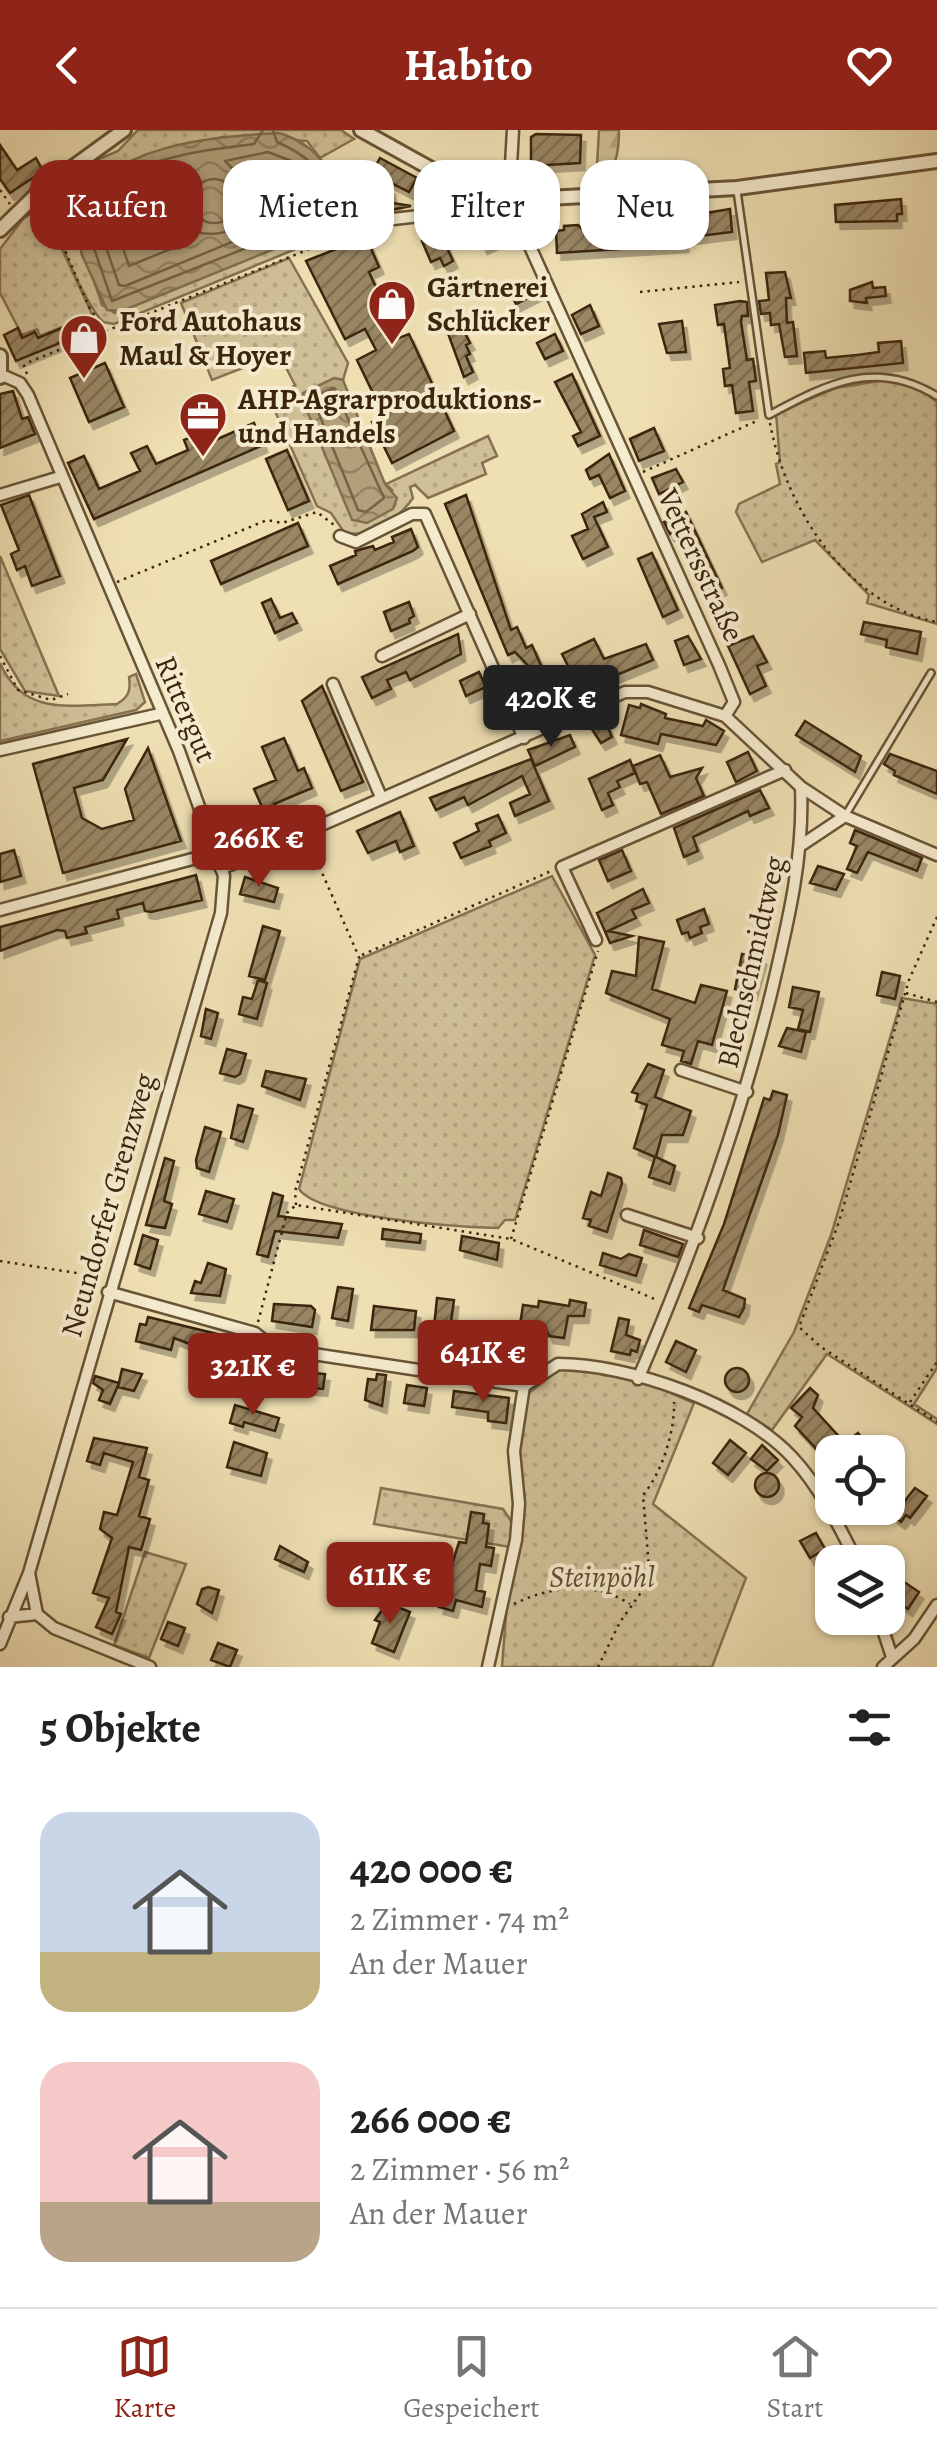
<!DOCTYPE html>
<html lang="de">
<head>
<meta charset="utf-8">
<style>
	:root { --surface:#fff; --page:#f6f6f6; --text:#222; --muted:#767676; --line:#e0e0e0; --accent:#8f2418 }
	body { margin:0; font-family:Alegreya,serif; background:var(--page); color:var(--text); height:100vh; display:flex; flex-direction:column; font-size:38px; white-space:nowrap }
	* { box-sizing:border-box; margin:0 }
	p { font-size:32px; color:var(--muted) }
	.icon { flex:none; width:55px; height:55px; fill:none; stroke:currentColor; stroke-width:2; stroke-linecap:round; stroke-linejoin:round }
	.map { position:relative; height:1537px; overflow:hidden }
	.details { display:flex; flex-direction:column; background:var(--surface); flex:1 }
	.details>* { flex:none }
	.hud { position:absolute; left:30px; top:30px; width:878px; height:90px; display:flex; gap:20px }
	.fabs { position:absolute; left:815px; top:1305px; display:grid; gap:20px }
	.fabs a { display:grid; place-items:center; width:90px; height:90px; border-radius:20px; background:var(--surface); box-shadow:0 2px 8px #0004; font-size:50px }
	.price { position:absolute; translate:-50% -85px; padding:0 22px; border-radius:10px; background:var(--accent); color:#fff; font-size:32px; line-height:65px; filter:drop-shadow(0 2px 5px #0008) }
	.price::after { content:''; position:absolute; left:50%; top:60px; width:30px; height:22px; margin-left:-15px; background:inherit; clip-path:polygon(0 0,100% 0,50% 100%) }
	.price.active { background:#222; color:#fff }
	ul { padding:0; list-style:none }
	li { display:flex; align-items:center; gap:30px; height:250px; padding:0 40px }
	li span { display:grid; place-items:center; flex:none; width:280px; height:200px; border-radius:30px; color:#555 }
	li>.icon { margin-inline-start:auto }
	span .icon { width:120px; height:120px; fill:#fffc; stroke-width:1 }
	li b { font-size:42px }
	h2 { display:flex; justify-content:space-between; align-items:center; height:120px; padding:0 40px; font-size:42px }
	.pill { padding:0 35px; border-radius:30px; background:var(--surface); box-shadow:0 2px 8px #0004; font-size:35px; line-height:90px }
	.pill.active { background:var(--accent); color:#fff }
	header { display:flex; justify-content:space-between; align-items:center; height:130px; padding:0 40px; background:var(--accent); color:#fff; font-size:45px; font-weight:700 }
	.menu { display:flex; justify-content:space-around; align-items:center; height:140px; border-top:2px solid var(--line); background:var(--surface); font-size:28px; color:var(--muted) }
	.menu a { display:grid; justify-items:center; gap:5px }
	.menu .active { color:var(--accent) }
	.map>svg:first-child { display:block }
	.green { fill:url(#green-dots); stroke:#867252; stroke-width:2.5 }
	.forest { fill:url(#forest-firs); stroke:#867252; stroke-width:2.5 }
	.water { fill:url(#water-waves); stroke:#826f4f; stroke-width:2.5 }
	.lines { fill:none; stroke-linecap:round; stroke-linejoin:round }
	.shore { stroke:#766244; stroke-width:2.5 }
	.building { fill:url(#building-hatch); stroke:#3b250d; stroke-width:2.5; filter:url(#shadow) }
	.service-casing { stroke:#685436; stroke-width:10 }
	.minor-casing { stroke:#685436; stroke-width:15 }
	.tertiary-casing { stroke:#685436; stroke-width:18 }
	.path { stroke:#3b250d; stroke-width:2.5; stroke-dasharray:2.5 5; stroke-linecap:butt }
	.service { stroke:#f5ebce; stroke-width:5 }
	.minor { stroke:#f5ebce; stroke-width:10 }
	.tertiary { stroke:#f5ebce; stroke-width:12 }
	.labels { text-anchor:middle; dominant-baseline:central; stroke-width:8; stroke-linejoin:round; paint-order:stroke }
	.poi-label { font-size:30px; font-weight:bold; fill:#3b250d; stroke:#f5ebce; text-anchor:start }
	.street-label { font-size:30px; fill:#3b250d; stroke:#f5ebce }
	.park-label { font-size:30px; font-style:italic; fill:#604c30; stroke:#f5ebce }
</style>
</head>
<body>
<header><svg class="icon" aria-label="back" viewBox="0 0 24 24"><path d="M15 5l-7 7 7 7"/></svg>Habito<svg class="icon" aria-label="heart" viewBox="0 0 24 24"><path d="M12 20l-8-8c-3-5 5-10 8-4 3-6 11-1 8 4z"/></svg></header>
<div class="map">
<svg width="937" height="1537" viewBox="0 0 937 1537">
	<defs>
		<pattern id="green-dots" width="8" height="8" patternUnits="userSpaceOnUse" patternTransform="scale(2.5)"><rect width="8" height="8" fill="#d0c097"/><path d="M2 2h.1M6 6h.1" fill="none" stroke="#b4a581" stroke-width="1.8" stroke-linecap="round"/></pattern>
		<pattern id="forest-firs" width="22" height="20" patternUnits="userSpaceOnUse" patternTransform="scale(2.5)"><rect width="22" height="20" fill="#d0c097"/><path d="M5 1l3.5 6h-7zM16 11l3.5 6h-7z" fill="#b4a581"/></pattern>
		<pattern id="water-waves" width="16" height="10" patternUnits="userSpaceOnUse" patternTransform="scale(2.5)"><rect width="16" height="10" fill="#b2a07b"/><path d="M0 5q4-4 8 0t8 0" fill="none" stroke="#928263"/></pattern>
		<pattern id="building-hatch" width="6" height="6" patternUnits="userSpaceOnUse" patternTransform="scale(2.5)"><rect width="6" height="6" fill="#998663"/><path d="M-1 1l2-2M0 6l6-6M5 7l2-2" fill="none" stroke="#7e6d50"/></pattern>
		<filter id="shadow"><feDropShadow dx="4.5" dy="7" stdDeviation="0" flood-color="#0004"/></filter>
	</defs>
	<rect width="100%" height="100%" fill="#efe0b3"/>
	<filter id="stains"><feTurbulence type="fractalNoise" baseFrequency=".002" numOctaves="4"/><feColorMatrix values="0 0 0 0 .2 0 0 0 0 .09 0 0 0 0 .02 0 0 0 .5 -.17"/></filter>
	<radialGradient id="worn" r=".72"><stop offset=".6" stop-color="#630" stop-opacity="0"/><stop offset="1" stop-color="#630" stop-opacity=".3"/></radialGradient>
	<!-- green -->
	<path class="green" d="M138 0H341L354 9 320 28 307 11 223 7 141 27 72 83 102 175 115 183 337 93 343 82 349 97 114 194 103 192C84 173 47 88 48 62L83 36 118 21Z
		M42 76 98 197 97 202 76 209 69 194 40 206 37 199 22 205 0 163V119L23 89Z
		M289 128 348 233 343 250 334 248 305 276 393 361 386 354 488 306 497 326 482 333 486 344 428 368 415 355 410 357 413 368C399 388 369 410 344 402L331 383 317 376 271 272 295 255 279 224 212 250 181 173Z
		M891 249 916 256 937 272V494L867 473 869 465 815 410 762 432 736 382 739 374 780 354 776 334 780 332 776 283 836 258Z
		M0 426 59 566 25 561 0 519Z
		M0 533C22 585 68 576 117 574 129 567 131 560 129 547L136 544 145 572 136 580 0 611Z
		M552 746 595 825 515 1090H505L498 1098C459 1097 319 1088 299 1059L360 829Z
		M902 868 937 874V1238L914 1274 937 1289V1294L827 1224 772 1300 747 1284 794 1202 831 1105Z
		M571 1237 650 1254 694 1273 653 1374 746 1448 712 1537H502L520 1304 529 1263 556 1241Z
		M381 1358 503 1379 513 1394 510 1417 374 1394Z
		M145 1422 186 1434 149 1528 114 1515Z"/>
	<!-- forest -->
	<path class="forest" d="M599 0H619C619 22 617 41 596 54Z"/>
	<!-- water -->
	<path class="water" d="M279 3C318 15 330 38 344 75L338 93 122 181 107 180 82 125 72 83C112 14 208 7 279 3Z
		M334 248 343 250 385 354 397 368 393 379 367 393 352 390 305 276 303 263Z"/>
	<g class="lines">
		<!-- shore -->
		<path class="shore" d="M263 0 254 14C203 20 105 31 83 86L112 171 330 85 333 74C317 37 313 28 277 12L273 0
			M268 22 294 32 318 70 317 77 125 156 119 155 96 88C108 57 160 43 190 36L194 43 177 65 184 89 201 103C226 107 247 96 251 70L243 49 225 31Z
			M269 39 286 45 297 65 271 79 266 76 259 46Z
			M192 71a22 22 0 1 1 44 0a22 22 0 1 1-44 0Z
			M159 62 168 91 183 114 129 136 113 88Z
			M334 258 384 368 366 382 358 380 315 274 316 266Z"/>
	</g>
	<!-- building -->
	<path class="building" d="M536 4 581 5 580 33 531 36V7Z
		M0 15 17 40 36 28 43 41 10 63 0 49Z
		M380 28 417 48 409 62 372 43Z
		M390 58 393 73 411 76 381 82 357 81 358 70 381 72 378 60Z
		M901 69 902 84H897V91L836 92 835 75Z
		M730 79 732 102 683 108 684 115 557 123 556 101 564 100V96L578 95 583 100 621 97Z
		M492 90 501 109 483 117 474 98Z
		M440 102 453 131 444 136 440 128 431 132 422 111Z
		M366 107 379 137 369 142 399 208 409 204 454 301 392 333 372 292 384 286 357 230 376 220 365 199 345 209 306 131Z
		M785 142 791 168H786L787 193 793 192 797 226 785 227 779 194 771 195 770 183 761 184 759 171 769 170 766 143Z
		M532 151 538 163 516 174 510 162Z
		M872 152 873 158 885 157 886 166 866 168 867 173 850 171V160Z
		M740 171 747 172 748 186H742L741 192 747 230 753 229 756 251 749 252 753 281 736 283 732 255 725 256 723 239 730 238 724 194 718 195 715 175Z
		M590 175 599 196 581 204 572 185Z
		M682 191 686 222 667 223 659 194Z
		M459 192 470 213 466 215 470 224 466 226 473 242 464 247 446 198Z
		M67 196 72 208 16 231 4 205 18 198 22 208 35 202 38 208Z
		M555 204 563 221 545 229 537 213Z
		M901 211 903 233 806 243 804 223 825 221 826 228 857 225 879 222 878 213Z
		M105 233 124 277 89 292 70 248Z
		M572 244 600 306 578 316 573 306 581 302 555 252Z
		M13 261 22 289 28 287 35 304 0 318V264Z
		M254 293 263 315 94 389 68 333 84 326 99 359 140 341 131 323 147 316 156 334 188 320 184 310 199 304 204 315Z
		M654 298 664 321 639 331 630 309Z
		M287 320 309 371 288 380 266 329Z
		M609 324 625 361 610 368 599 345 590 349 586 340Z
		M676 339 683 352 659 364 652 348Z
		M29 365 60 446 32 456 25 436 17 440 11 424 19 420 1 375Z
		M466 365 511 500 517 497 526 518 532 515 553 563 533 571 531 566 525 569 516 549 534 542 515 522 508 525 445 374Z
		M603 372 607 382 594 387 608 417 583 429 572 406 588 399 582 384Z
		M686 382 722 458 707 465 687 419 684 420 676 401 670 404 664 392Z
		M298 393 308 416 221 454 211 431Z
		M411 399 418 417 413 421 338 454 330 436 356 425 355 421 373 416 375 420 394 412 392 407Z
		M652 423 678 480 663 487 638 429Z
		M271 469 280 488 292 483 297 493 275 503 262 473Z
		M409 472 414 486 409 489 410 493 391 501 384 482Z
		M864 492 921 502 917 524 886 517 887 510 861 504Z
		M458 504 461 524 410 550 406 542 387 550 391 559 372 568 362 547Z
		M688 506 701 529 684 535 675 511Z
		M753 506 767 532 757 536 766 556 750 564 728 516Z
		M594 509 604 529 646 514 653 530 580 560 562 524Z
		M479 542 486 557 466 566 460 551Z
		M322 556 363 652 341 661 302 571Z
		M641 574 666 584 665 588 703 596 706 590 724 601 716 615 661 604 658 614 621 605 629 575 640 578Z
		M603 586 612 607 601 613 588 593Z
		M805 591 861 626 855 642 796 605Z
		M570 605 575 617 535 636 528 620Z
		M284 608 298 641 304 638 312 658 274 674 277 681 266 686 254 659 276 650 262 617Z
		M127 609 103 650 74 658 82 688 102 699 134 690 125 659 148 618 181 711 63 743 33 634Z
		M748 622 757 641 736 652 727 632Z
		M890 624 937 641V664L894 645 895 641 884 634Z
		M660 625 670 647 702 638 696 648 704 666 661 684 647 652 640 654 633 636Z
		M531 629 549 671 515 686 510 673 530 664 522 646 468 675 464 667 436 680 430 668Z
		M630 630 635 643 617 651 620 657 608 663 613 675 602 680 589 649Z
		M760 660 769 678 750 686 748 681 693 707 698 721 684 727 674 698Z
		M400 682 414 716 400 722 396 711 368 723 357 701Z
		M498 685 506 703 489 711 491 716 461 728 454 713 479 701 476 694Z
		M855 700 922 728 917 741 868 722 857 743 847 739 857 716 850 713Z
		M14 720 21 746 0 752V724Z
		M622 720 631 741 608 751 599 730Z
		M818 736 844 744 836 760 810 753Z
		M196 745 202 770 151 782 145 781 143 773 117 780 119 788 85 797 87 803 67 808 65 801 57 800 0 821V797Z
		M245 747 278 758 274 772 240 764Z
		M643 759 649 773 632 780 636 788 608 801 632 806 610 813 597 783Z
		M704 779 709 794 700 797 702 803 690 808 688 802 682 804 677 790Z
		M263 796 280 801 265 850 249 846Z
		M639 807 664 812 652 859 695 873 701 855 727 861 712 915 698 911 691 934 681 931 684 921 662 915 670 889 606 863 612 841 636 846Z
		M742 824 762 828 752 863 735 859Z
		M882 842 900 846 895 869 877 865Z
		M258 850 267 853 257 889 239 884 243 867 252 869Z
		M793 857 819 862 810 902 798 899 803 880 789 877Z
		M206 879 218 883 211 909 201 906Z
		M787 898 806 902 801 922 779 916Z
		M227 919 246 924 240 944 235 947 220 943Z
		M648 934 664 940 655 967 691 981 683 1005H662L656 1027 675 1036 670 1054 649 1047 655 1027 634 1018 647 975 636 971 638 964 632 962Z
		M266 941 306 949 300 970 262 956Z
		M773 961 787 965 778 1005 723 1160 745 1169 744 1178 739 1187 702 1175 699 1182 689 1178 724 1094 764 968 770 970Z
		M238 975 253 979 243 1012 231 1008Z
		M205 997 221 1002 209 1042 197 1038 196 1030Z
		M165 1028 174 1031 164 1071 172 1074 165 1098 146 1095Z
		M608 1043 621 1048 622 1053 607 1102 589 1096 591 1090 583 1088 591 1062 601 1066Z
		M206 1061 234 1069 227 1092 199 1084Z
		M273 1063 283 1066 278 1086 342 1094 338 1108 275 1101 268 1127 257 1124Z
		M383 1099 421 1104 420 1113 382 1109Z
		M644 1100 683 1114 678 1127 640 1115Z
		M143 1105 158 1110 150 1139 135 1134Z
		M462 1106 499 1113 497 1130 460 1120Z
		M603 1123 621 1129 629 1124 642 1128 636 1146 600 1135Z
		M208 1133 226 1139 220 1166 191 1163 195 1151 201 1153Z
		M338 1157 353 1159 348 1191 332 1188Z
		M437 1168 454 1170 450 1199 434 1197Z
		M570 1170 586 1173 584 1186H568L564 1208 549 1206 546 1199 520 1195 523 1175 538 1177 539 1171 569 1176Z
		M274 1174 311 1176 315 1180 312 1197 272 1191Z
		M374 1176 416 1181 414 1200H371Z
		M148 1187 225 1206 219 1225 174 1208 171 1220 136 1211 140 1194 146 1195Z
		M619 1188 629 1190 626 1205 640 1210 637 1222 631 1220 630 1225 611 1221Z
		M475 1201 504 1205 501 1223 470 1218Z
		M676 1211 696 1220 686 1242 666 1232Z
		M501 1224 523 1227 521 1242 499 1240Z
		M725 1250a12 12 0 1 1 24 0a12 12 0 1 1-24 0Z
		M254 1249a11 11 0 1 1 22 0a11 11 0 1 1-22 0Z
		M122 1239 142 1244 134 1261 118 1257Z
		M304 1242 325 1244 323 1259 303 1257Z
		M377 1244 386 1245 382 1276 365 1270 368 1249 376 1250Z
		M95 1246 119 1253 110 1274 99 1270 103 1260 93 1253Z
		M407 1255 427 1258 424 1276 404 1273Z
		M810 1258 818 1265 813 1278 845 1313 858 1303 866 1313 859 1318 863 1322 827 1321 822 1325 795 1296 802 1287 791 1278Z
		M454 1261 509 1268 506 1293 488 1291V1282L452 1277Z
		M235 1275 279 1288 275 1301 244 1292 243 1297 230 1293Z
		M94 1308 147 1318 139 1347 149 1350 139 1386 150 1389 141 1420 129 1417 116 1482 121 1484 112 1504 96 1497 109 1468 93 1463 112 1408 100 1399 104 1382 117 1385 133 1332 104 1323 100 1335 87 1331Z
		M730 1310 746 1323 728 1345 713 1333Z
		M234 1312 267 1323 261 1346 227 1337Z
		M762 1315 778 1330 767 1341 751 1329Z
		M755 1355a12 12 0 1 1 24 0a12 12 0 1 1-24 0Z
		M915 1358 927 1366 910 1388 906 1385 901 1392 893 1386Z
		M471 1382 484 1384 483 1393 489 1394 486 1417 494 1418 491 1436 480 1434 476 1460 485 1462 482 1477 456 1470 453 1481 439 1477 459 1412 466 1413Z
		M816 1403 825 1419 810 1428 800 1411Z
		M280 1416 308 1432 304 1442 275 1429Z
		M904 1452 919 1462 908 1479 893 1469Z
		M208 1457 219 1460 212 1483 197 1474 202 1459Z
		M387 1473 410 1482 394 1522 372 1513 380 1492 375 1490Z
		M168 1492 185 1498 178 1516 161 1509Z
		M218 1513 237 1520 230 1537 211 1530Z"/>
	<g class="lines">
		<!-- service casing -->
		<g class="service-casing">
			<path id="service" d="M737 61 769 285C827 254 875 228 937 266
				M845 686 931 543"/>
		</g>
		<!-- minor casing -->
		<g class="minor-casing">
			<path id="minor" d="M513 0 509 70 719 535 734 572 725 586 801 657 845 686 937 725
				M385 90 454 82 491 67
				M2 245 20 253 28 265 179 621 224 746 221 783 29 1443 37 1484 54 1498 150 1537
				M0 365 60 347
				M340 406 356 412 412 384H425L524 608
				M382 526 470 484
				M333 554 381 667
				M0 620 160 584
				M803 714 845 686
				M221 739 625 562H648L725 586
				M0 780 215 723
				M596 810 562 737 785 640
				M681 940 747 962
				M627 1085 698 1108
				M108 1162 255 1203 270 1215 287 1220 524 1256
				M638 1249C693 1121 739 995 772 860 788 792 804 727 801 657
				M9 1487 37 1484
				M879 1488 892 1527
				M0 1514 29 1443
				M488 1537 516 1410 519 1374 514 1321 524 1256 558 1234C629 1234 743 1274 792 1327 820 1357 839 1396 857 1432
				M883 1537 914 1509 937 1475"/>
		</g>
		<!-- tertiary casing -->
		<g class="tertiary-casing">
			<path id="tertiary" d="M361 0 473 62 509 70 737 58 937 31
				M0 100 40 61 124 0
				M0 226V247"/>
		</g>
		<!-- path -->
		<path class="path" d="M0 60 10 74
			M45 73 89 177 105 200
			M640 162 739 152
			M27 244 24 236 29 232 374 93
			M770 293C785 376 846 475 937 492
			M643 342 759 290
			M117 452 267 390 282 393 317 382 334 395
			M0 526 18 560 51 570 68 564
			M937 787 909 850 839 1092 799 1197 821 1217 937 1292
			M362 825 551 741
			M906 863 937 872
			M296 1075 295 1062 359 827 309 713
			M511 1109 598 821
			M0 1131 102 1147
			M258 1192 287 1083 296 1075 511 1109 657 1170
			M910 1272 937 1232
			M514 1474C550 1456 594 1451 630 1474
			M598 1537 620 1492 650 1450 643 1365C662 1343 675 1301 674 1272"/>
		<!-- service -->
		<use href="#service" class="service"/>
		<!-- minor -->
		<use href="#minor" class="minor"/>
		<!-- tertiary -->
		<use href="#tertiary" class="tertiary"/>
	</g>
	<!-- icons -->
	<defs>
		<g id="shop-pin" transform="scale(2.5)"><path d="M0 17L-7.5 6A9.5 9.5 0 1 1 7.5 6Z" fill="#8f2418" stroke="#f5ebce"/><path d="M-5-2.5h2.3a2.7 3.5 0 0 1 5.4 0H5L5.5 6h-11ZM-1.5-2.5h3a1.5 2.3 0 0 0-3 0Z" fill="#fff"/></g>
		<g id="office-pin" transform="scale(2.5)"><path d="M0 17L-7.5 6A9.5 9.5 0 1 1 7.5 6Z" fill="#8f2418" stroke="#f5ebce"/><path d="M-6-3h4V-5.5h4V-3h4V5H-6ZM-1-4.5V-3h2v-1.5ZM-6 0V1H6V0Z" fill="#fff"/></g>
	</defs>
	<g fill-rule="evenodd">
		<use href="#shop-pin" x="392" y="174"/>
		<use href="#shop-pin" x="84" y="208"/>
		<use href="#office-pin" x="203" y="286"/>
	</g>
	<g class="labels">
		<!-- poi labels -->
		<g class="poi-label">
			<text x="427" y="157">Gärtnerei<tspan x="427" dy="34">Schlücker</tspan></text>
			<text x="119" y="191">Ford Autohaus<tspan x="119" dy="34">Maul &amp; Hoyer</tspan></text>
			<text x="238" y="269">AHP-Agrarproduktions-<tspan x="238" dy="34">und Handels</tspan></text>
		</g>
		<!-- street labels -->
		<g class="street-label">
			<text transform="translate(701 435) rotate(65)">Vettersstraße</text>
			<text transform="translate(186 579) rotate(67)">Rittergut</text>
			<text transform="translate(751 832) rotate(-77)">Blechschmidtweg</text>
			<text transform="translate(108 1075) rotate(-74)">Neundorfer Grenzweg</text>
		</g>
		<!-- park labels -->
		<g class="park-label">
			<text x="602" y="1447">Steinpöhl</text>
		</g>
	</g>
	<rect width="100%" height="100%" filter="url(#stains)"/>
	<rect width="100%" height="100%" fill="url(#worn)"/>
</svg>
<div class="fabs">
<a><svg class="icon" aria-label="locate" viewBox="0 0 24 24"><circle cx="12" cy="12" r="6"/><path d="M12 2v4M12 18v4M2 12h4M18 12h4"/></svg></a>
<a><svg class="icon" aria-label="layers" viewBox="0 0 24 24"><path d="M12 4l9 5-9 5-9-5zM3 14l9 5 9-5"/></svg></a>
</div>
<b class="price active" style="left:551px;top:620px">420K €</b>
<b class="price" style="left:259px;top:760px">266K €</b>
<b class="price" style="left:483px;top:1275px">641K €</b>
<b class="price" style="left:253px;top:1288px">321K €</b>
<b class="price" style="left:390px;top:1497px">611K €</b>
<div class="hud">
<a class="pill active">Kaufen</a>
<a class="pill">Mieten</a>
<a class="pill">Filter</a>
<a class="pill">Neu</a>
</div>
</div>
<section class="details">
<h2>5 Objekte<svg class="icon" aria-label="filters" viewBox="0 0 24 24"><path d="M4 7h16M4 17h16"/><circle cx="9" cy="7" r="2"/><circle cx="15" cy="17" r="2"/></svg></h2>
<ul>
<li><span style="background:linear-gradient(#c9d6e8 70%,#c2b280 0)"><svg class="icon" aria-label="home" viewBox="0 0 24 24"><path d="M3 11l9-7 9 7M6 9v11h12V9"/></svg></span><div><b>420 000 €</b><p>2 Zimmer · 74 m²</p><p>An der Mauer</p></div></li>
<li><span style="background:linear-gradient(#f6c9c9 70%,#b9a48a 0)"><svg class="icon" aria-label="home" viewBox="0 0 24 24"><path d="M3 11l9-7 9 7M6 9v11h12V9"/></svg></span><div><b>266 000 €</b><p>2 Zimmer · 56 m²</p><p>An der Mauer</p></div></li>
</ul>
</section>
<nav class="menu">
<a class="active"><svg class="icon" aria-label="map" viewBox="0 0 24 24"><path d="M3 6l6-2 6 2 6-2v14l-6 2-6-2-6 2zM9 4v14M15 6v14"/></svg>Karte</a>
<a><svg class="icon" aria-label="saved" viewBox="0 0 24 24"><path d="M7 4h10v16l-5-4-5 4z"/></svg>Gespeichert</a>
<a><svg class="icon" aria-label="home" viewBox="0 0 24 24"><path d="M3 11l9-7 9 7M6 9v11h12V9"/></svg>Start</a>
</nav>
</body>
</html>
